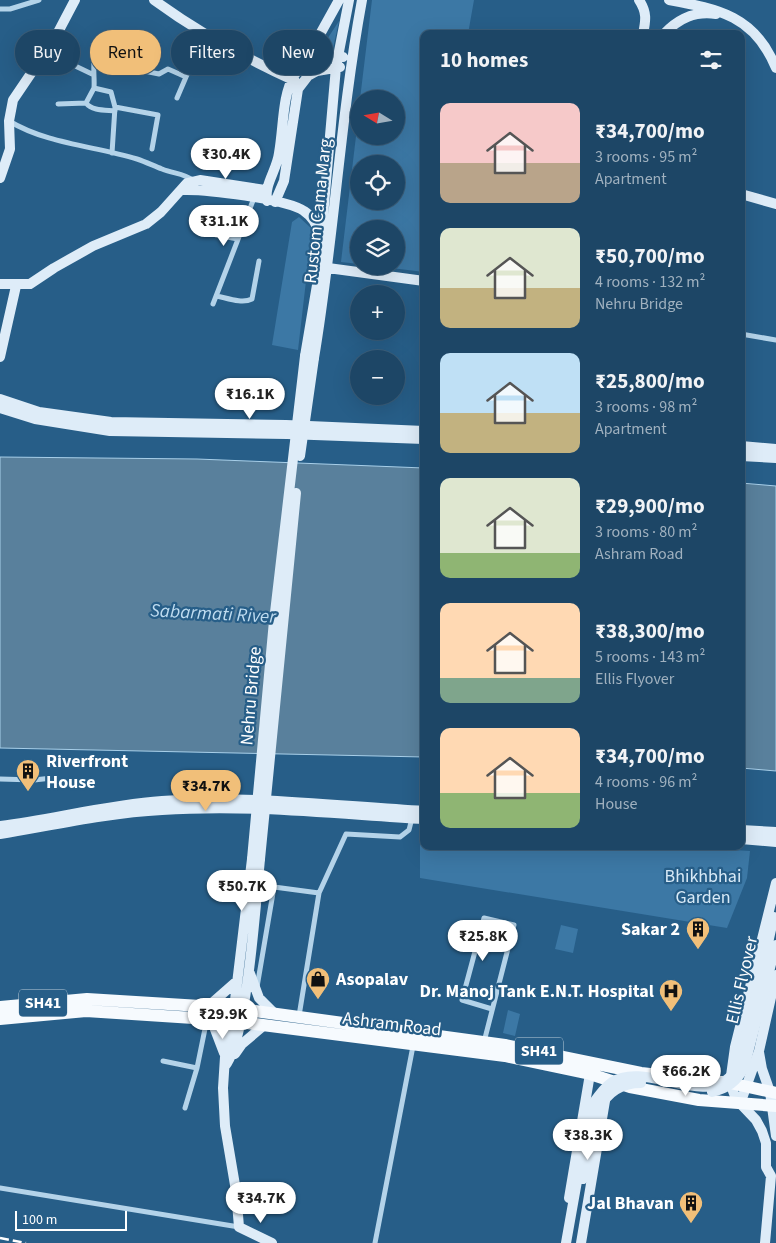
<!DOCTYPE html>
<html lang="en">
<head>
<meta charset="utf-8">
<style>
	:root { --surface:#1d4666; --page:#2a506f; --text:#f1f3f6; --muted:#a0b1bf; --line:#3b5e7a; --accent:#f1bf79 }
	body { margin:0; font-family:"Source Sans 3",sans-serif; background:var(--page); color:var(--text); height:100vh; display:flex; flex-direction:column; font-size:19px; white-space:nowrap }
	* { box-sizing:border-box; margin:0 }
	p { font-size:16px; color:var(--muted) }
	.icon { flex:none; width:28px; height:28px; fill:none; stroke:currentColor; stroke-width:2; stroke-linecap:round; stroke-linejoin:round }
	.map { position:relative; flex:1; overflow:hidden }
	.side { position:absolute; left:420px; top:30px; width:325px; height:820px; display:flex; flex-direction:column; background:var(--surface); border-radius:10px; box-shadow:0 5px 20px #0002,0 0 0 1px var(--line) }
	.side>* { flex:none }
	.top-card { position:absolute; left:15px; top:30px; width:330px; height:45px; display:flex; gap:10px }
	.needle { width:32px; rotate:281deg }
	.controls { position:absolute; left:350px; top:90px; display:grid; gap:10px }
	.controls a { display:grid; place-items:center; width:55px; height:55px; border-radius:50%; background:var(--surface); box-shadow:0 5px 20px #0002,0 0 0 1px var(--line); font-size:25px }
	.scale { position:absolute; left:15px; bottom:12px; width:112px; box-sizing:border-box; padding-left:5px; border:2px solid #fff; border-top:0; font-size:14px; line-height:18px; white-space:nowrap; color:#fff; -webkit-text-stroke:4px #275e88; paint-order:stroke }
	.price { position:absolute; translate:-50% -42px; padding:0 11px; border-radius:18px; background:#fff; color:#222; font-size:16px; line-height:32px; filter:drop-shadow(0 1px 2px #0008) }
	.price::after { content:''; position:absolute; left:50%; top:30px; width:15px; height:11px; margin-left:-8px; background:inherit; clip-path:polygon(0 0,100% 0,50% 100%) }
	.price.on { background:var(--accent); color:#111 }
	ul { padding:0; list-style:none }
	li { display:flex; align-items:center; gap:15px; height:125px; padding:0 20px }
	li span { display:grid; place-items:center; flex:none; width:140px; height:100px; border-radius:10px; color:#555 }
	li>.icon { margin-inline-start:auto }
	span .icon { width:60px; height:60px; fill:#fffc; stroke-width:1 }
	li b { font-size:21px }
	h2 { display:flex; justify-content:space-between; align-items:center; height:60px; padding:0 20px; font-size:21px }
	.chip { padding:0 18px; border-radius:22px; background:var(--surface); box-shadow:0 5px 20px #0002,0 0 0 1px var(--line); font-size:18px; line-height:45px }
	.chip.on { background:var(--accent); color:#111 }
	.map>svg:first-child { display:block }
	.green { fill:#3c78a5; fill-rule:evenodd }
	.water { fill:#59809c; stroke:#a8cfe9 }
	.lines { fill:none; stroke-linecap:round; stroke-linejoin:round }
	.street { stroke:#b4d3e9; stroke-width:5 }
	.secondary { stroke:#deecf8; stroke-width:10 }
	.primary { stroke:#f6fafe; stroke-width:12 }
	.rail { stroke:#fff; stroke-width:2.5; stroke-dasharray:9 4; stroke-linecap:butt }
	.secondary-bridge { stroke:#deecf8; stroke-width:10 }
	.labels { text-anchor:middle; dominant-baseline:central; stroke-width:4.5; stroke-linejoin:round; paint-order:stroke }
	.shield { fill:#275e88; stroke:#becfdb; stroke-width:1 }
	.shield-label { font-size:16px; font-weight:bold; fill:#fff }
	.street-label { font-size:18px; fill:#fff; stroke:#275e88 }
	.poi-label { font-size:18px; font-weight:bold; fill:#fff; stroke:#275e88; text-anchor:end }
	.park-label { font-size:18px; fill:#d8eaf7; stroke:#275e88 }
	.water-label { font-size:19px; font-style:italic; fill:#bfdcf0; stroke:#275e88 }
</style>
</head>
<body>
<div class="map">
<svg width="776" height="1243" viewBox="0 0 776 1243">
	<rect width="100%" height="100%" fill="#275e88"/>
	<!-- green -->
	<path class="green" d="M372 0H474L468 34H424V272L375 266H396V229H359V264L341 262 359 111V136H396V99H360ZM359 164H396V201H359Z
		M339 21 332 53 314 59Z
		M299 217 312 229 298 350 272 345 292 222Z
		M424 833V846H667L750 851 747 878 727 928 420 878V839Z
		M561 925 578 929 573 953 555 949Z
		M508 1010 520 1014 515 1036 503 1033Z"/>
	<!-- water -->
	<path class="water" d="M0 457 197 459 424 468V757L0 748Z
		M741 483 776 486V771L741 768Z"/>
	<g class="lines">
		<!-- street -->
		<path class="street" d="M0 9H10L39 0
			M46 52 92 74
			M139 70 159 74 168 69 186 77 205 35
			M94 88C95 74 91 62 98 48L113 49
			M177 98 186 77
			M86 103C92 111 105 110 115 111
			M58 104 86 103 94 88 111 92 115 107 112 153
			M115 107 158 115 152 149
			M9 121C47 144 95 146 137 159 146 162 154 166 162 169 174 174 184 173 194 181
			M216 235 238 239
			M217 296C227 298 242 304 252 299L259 261
			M213 304 254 198
			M741 334 776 340
			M0 779 34 780 52 778
			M319 893 346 834 400 837 409 830 412 818
			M257 987 274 887 319 893 299 1016
			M484 1042 514 925 484 918 462 1000 492 1009
			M163 1061 197 1068 207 1019
			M185 1108 197 1068
			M0 1188 239 1227
			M375 1243 413 1046"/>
		<!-- secondary -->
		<path class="secondary" d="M154 0C199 33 245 58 295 81
			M639 0C647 12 646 20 643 34
			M669 0C719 9 755 16 776 68
			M664 34C679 18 695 11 716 14
			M303 65 339 0
			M0 178 10 149 9 121 13 100 55 38 75 0
			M182 190C205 189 287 199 304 211 313 217 316 224 319 233
			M741 194 776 204
			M267 201C264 184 277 170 279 153 287 107 277 52 343 57
			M275 202 284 181 298 89 308 76 317 71 340 67
			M328 268 424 281
			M0 284H30L54 268 93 246 146 224 161 212 187 183 200 180 265 190
			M305 356 317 285 336 67 349 0
			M0 357 16 286
			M314 358C334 239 340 119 362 0
			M0 399 39 412 111 422 286 425 424 431
			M0 408 35 419 110 431 287 434 424 439
			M741 446 776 449
			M741 456 776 458
			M0 826C54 819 107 805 162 801 249 795 337 806 424 811
			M741 830 776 832
			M0 834C54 825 107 813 162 810 249 804 337 814 424 819
			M741 839 776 842
			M252 859 235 1000 225 1057 223 1088 225 1126 236 1191 239 1227 272 1243
			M249 971 259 998 274 1013
			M206 1005 212 1003 237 981
			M211 1019 224 1053
			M759 1052 762 1069 770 1092 776 1136
			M235 1054 242 1044 262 1027
			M225 1066C247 1040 256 900 260 859
			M740 1104 759 1051 776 975
			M569 1198 590 1074
			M581 1243 605 1101
			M765 1243 771 1176 766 1167V1143L762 1131 756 1120 736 1099 730 1083 735 1047 776 883"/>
		<!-- primary -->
		<path class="primary" d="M0 1007 87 999 233 1008 505 1045 641 1073 730 1083 776 1093
			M0 1019 86 1011 224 1020 505 1056 590 1074 630 1087 699 1100 776 1106"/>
		<!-- rail -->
		<path class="rail" d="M0 1238 26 1243"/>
		<!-- secondary-bridge -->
		<path class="secondary-bridge" d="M300 456 314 358
			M252 859 274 621 305 356
			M260 859 296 493
			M712 1092C728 1088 736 1082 744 1068L776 945
			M583 1179C590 1142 590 1083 641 1083
			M566 1243 590 1108C597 1098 602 1089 612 1082 645 1061 702 1106 731 1076 744 1062 767 944 774 917"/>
	</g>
	<!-- icons -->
	<defs>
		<g id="building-pin" transform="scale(1.25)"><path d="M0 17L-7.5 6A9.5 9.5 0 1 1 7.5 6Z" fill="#f1bf79" stroke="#275e88"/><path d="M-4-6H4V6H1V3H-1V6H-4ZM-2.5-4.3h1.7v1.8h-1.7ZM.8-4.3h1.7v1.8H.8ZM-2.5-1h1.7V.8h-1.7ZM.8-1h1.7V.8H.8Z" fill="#111"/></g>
		<g id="shop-pin" transform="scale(1.25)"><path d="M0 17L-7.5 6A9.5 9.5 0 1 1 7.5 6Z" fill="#f1bf79" stroke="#275e88"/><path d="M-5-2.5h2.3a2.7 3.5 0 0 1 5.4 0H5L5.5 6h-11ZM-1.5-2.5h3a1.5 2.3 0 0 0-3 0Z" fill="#111"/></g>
		<g id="hospital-pin" transform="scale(1.25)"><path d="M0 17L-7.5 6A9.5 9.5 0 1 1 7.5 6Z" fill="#f1bf79" stroke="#275e88"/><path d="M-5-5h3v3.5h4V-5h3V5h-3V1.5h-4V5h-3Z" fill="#111"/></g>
	</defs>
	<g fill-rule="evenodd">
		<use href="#building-pin" x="28" y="771"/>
		<use href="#building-pin" x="698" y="929"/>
		<use href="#shop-pin" x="318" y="979"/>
		<use href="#hospital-pin" x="671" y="991"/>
		<use href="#building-pin" x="691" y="1203"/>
	</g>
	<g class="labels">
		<!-- shield labels -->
		<g class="shield">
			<rect x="19" y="989.5" width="48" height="27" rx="4"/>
			<rect x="515" y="1037.5" width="48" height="27" rx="4"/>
		</g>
		<g class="shield-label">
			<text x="43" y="1003">SH41</text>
			<text x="539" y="1051">SH41</text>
		</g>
		<!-- street labels -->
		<g class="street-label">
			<text transform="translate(318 211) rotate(-84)">Rustom Cama Marg</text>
			<text transform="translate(251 696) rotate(-85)">Nehru Bridge</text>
			<text transform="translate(742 980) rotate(-77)">Ellis Flyover</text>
			<text transform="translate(392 1024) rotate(7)">Ashram Road</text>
		</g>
		<!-- poi labels -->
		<g class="poi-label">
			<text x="46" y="761" text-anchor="start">Riverfront<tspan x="46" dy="21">House</tspan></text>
			<text x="680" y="929">Sakar 2</text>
			<text x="336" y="979" text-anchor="start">Asopalav</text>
			<text x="654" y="991">Dr. Manoj Tank E.N.T. Hospital</text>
			<text x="674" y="1203">Jal Bhavan</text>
		</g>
		<!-- park labels -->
		<g class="park-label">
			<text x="703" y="876">Bhikhbhai<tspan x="703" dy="21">Garden</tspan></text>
		</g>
		<!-- water labels -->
		<g class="water-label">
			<text transform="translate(213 614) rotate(3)">Sabarmati River</text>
		</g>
	</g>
</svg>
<div class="controls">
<a><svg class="needle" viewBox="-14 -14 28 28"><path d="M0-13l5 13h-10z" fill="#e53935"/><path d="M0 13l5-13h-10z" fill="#a0b1bf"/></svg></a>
<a><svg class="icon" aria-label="locate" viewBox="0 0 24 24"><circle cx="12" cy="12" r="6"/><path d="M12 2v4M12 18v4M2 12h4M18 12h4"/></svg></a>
<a><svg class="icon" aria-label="layers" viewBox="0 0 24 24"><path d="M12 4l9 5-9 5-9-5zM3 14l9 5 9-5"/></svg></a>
<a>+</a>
<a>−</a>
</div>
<div class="scale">100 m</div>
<b class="price" style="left:226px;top:180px">₹30.4K</b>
<b class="price" style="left:224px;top:247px">₹31.1K</b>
<b class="price" style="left:250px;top:420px">₹16.1K</b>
<b class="price on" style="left:206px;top:812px">₹34.7K</b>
<b class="price" style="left:242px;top:912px">₹50.7K</b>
<b class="price" style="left:483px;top:962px">₹25.8K</b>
<b class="price" style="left:223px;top:1040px">₹29.9K</b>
<b class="price" style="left:686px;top:1097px">₹66.2K</b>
<b class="price" style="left:588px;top:1161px">₹38.3K</b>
<b class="price" style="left:261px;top:1224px">₹34.7K</b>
<div class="top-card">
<a class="chip">Buy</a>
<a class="chip on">Rent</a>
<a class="chip">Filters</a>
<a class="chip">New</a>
</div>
<section class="side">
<h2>10 homes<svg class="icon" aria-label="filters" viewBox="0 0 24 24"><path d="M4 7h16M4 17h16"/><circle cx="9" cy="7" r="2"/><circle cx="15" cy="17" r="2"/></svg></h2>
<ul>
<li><span style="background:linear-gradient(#f6c9c9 60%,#b9a48a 0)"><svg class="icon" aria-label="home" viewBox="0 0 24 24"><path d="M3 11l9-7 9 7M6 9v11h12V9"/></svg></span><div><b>₹34,700/mo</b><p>3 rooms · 95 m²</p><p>Apartment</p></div></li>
<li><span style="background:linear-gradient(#dfe7d0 60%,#c2b280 0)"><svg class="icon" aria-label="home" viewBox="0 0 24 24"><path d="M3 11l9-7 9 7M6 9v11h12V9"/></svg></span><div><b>₹50,700/mo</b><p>4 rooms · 132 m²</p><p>Nehru Bridge</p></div></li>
<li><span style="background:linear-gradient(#bfe0f5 60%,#c2b280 0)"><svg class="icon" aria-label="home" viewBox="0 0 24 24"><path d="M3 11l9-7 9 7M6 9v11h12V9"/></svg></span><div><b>₹25,800/mo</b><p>3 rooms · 98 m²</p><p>Apartment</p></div></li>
<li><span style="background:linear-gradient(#dfe7d0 75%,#8fb573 0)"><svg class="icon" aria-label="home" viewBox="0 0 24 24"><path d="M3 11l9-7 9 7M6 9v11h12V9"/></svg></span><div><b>₹29,900/mo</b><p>3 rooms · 80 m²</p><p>Ashram Road</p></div></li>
<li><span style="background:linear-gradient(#ffd9b3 75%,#7fa58c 0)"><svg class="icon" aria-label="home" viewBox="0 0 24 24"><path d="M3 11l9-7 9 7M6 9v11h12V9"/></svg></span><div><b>₹38,300/mo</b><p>5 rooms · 143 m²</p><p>Ellis Flyover</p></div></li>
<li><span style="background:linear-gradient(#ffd9b3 65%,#8fb573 0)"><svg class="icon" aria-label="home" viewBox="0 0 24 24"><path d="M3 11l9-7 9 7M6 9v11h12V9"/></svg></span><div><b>₹34,700/mo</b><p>4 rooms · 96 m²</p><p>House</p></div></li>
</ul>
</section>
</div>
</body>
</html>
